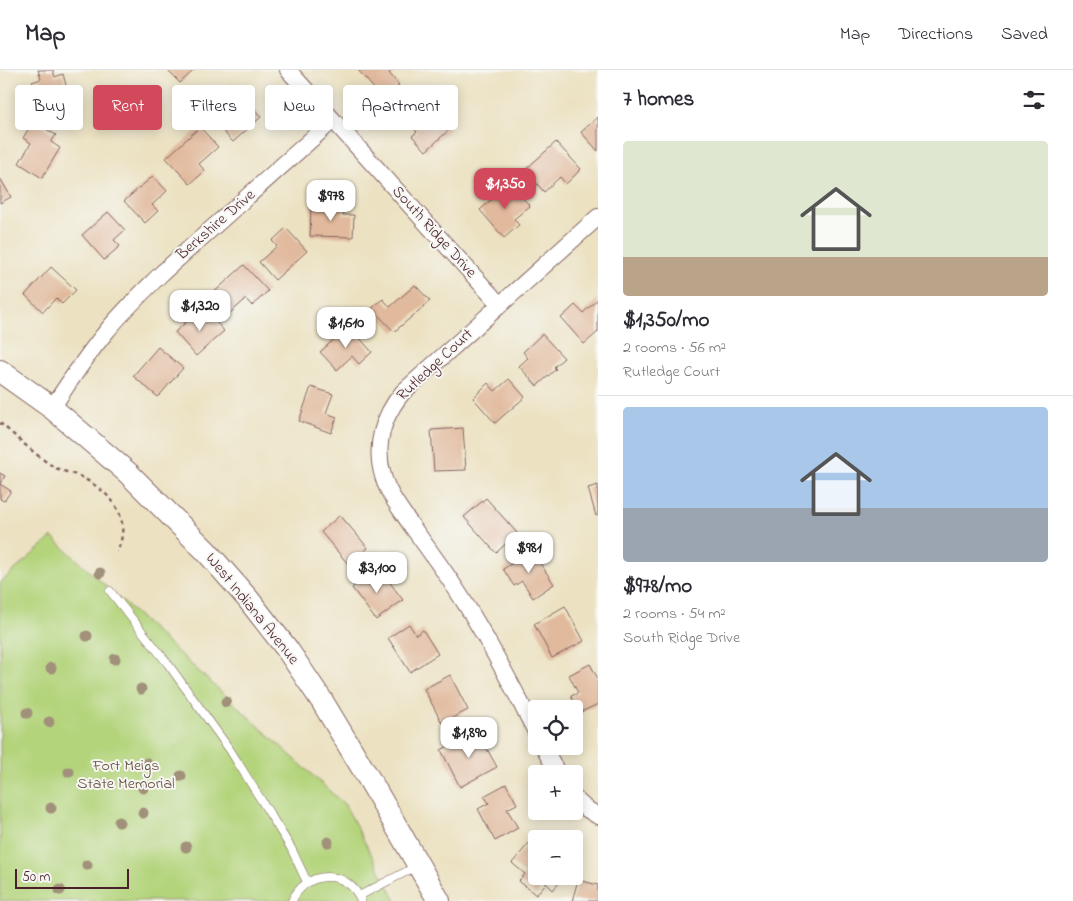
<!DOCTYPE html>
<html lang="en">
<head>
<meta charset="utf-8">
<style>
	:root { --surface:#fff; --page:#f2f2f3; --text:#2b2b33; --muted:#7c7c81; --line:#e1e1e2; --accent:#d1495b }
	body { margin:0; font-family:"Indie Flower",sans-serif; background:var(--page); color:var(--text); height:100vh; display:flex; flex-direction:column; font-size:19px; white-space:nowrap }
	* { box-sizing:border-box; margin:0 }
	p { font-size:16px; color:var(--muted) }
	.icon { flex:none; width:28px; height:28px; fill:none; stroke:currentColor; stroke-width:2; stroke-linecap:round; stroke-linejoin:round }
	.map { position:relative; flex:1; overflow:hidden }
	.sheet { display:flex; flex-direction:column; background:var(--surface); width:475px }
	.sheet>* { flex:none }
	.guide { position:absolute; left:15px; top:15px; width:475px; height:45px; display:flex; gap:10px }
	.fabs { position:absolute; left:528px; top:630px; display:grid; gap:10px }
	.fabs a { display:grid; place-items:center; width:55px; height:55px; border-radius:5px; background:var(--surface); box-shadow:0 2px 12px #0003; font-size:25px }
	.scale { position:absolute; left:15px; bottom:12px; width:114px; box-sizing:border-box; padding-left:5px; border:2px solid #4a1f2b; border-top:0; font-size:14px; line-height:18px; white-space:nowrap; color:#4a1f2b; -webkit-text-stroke:4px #f6f6f2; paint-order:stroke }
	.price { position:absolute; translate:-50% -42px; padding:0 11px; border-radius:10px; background:#fff; color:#222; font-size:16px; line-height:32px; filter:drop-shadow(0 1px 2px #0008) }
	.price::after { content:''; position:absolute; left:50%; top:30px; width:15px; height:11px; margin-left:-8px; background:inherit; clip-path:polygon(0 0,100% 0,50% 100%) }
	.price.selected { background:var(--accent); color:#fff }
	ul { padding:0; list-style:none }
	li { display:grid; align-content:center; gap:10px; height:265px; padding:0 25px }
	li+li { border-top:1px solid var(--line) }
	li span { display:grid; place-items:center; height:155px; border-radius:5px; color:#555 }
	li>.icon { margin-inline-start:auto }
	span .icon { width:90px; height:90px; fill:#fffc; stroke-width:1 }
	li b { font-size:21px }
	h2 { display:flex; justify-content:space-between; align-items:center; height:60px; padding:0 25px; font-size:21px }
	.pill { padding:0 18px; border-radius:5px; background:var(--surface); box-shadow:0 2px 12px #0003; font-size:18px; line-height:45px }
	.pill.selected { background:var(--accent); color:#fff }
	header { display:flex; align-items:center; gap:30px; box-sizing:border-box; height:70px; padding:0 25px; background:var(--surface); border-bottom:1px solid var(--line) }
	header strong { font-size:24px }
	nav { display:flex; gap:28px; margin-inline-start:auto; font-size:18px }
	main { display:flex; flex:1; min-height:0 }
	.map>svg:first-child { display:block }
	.green { fill:#b4d47b; stroke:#7f7a53 }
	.building { fill:#e1b99c }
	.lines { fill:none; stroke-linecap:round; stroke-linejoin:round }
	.lane-casing { stroke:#836360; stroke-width:9 }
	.street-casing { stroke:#836360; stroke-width:18 }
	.secondary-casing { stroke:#836360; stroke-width:24 }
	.path { stroke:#836360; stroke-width:2.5; stroke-dasharray:4 4; stroke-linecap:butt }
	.lane { stroke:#fff; stroke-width:8 }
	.street { stroke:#fff; stroke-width:16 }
	.secondary { stroke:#fff; stroke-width:22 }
	.tree { fill:#a1907a }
	.labels { text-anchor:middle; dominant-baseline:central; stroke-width:4; stroke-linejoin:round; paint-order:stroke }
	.street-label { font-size:16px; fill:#4a1f2b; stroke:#f6f6f2 }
	.park-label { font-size:16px; fill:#644c3f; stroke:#f6f6f2 }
</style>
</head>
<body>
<header>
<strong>Map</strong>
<nav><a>Map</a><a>Directions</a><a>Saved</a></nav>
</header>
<main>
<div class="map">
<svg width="598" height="831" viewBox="0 0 598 831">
	<rect width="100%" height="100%" fill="#f6f6f2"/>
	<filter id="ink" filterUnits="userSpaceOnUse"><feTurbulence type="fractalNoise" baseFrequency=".02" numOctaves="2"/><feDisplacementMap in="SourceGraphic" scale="10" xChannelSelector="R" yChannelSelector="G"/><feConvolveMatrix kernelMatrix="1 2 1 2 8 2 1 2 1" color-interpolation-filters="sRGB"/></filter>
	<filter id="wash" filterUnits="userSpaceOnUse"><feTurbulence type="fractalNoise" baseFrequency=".0096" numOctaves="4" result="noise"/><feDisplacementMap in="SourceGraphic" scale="20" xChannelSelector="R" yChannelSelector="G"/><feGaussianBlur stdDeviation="1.12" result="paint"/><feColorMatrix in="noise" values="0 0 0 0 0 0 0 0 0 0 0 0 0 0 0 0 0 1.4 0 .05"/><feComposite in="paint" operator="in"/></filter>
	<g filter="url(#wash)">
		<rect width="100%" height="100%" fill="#ece2c2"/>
		<!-- green -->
		<path class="green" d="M52 467 345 735 396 831H0V513Z"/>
		<g id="blocks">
			<!-- building -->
			<path class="building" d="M38 0H53L55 7 63 4 67 19 60 21 63 30 40 38 32 12 41 9Z
				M167 0H194L180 13Z
				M358 0H393L389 3 399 15 383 29Z
				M232 14 261 47 233 72 216 54 224 47 212 33Z
				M422 28 450 59 426 81 412 66 417 62 402 45Z
				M598 47V81L581 62Z
				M33 51 56 65 51 72 60 78 42 108 19 93 31 73 23 68Z
				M200 57 218 77 199 94 205 101 190 114 166 88Z
				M556 72 581 99 566 114 560 107 544 122 525 100Z
				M153 106 167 121 152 135 158 141 145 153 124 131Z
				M0 108 11 127 0 133Z
				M509 113 530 136 514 149 519 155 504 168 480 140Z
				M311 134 344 136 343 145H354L353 167 310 166Z
				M108 142 125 160 114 170 120 176 104 190 82 165Z
				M286 158 307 181 275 210 259 192 277 176 272 171Z
				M244 195 268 221 252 236 246 229 229 244 211 225Z
				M51 197 76 220 62 234 56 228 43 242 25 225Z
				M415 215 430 231 394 262 372 238 383 229 390 237Z
				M598 229V262L584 274 561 248 575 235 583 243Z
				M203 237 224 261 196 286 175 262Z
				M349 256 372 282 359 294 352 286 337 300 320 282Z
				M542 264 564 288 554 297 556 299 537 316 519 296 528 288 523 282Z
				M158 277 183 298 158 327 133 306Z
				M509 309 525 327 495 353 473 328 488 313 495 321Z
				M311 317 333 324 326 343 337 347 331 363 299 351Z
				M463 358 466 400 434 401 431 360Z
				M0 403 5 406 0 414 11 421 4 431 0 429Z
				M598 415V445L596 446 588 418Z
				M486 428 517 463 496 483 464 447Z
				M340 445 368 478 348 494 321 462Z
				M532 481 554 514 533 528 522 511 514 516 503 499Z
				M378 497 403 530 376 550 352 518Z
				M565 536 584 571 552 588 534 554Z
				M409 554 416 565 423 560 438 584 410 602 388 568Z
				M590 594 598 609V634L579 643 571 626 578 623 569 605Z
				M450 605 468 640 442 653 424 619Z
				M477 661 497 697 460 717 441 680Z
				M506 714 517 734 507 739 518 758 495 771 478 739 489 733 484 726Z
				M530 772 536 778V806H565L553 820 546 813 536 825 519 811 525 804 512 793Z
				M578 810 598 815V831H572Z"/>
		</g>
	</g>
	<g filter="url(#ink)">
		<use href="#blocks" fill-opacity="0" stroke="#836360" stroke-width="1"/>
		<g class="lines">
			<!-- lane casing -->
			<g class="lane-casing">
				<path id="lane" d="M110 521 168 594 230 680 291 778 307 812
					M359 826 417 796
					M292 831C305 800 349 798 361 831"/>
			</g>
			<!-- street casing -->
			<g class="street-casing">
				<path id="street" d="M288 0 500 235
					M52 338C69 312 86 286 106 262 123 241 143 222 162 203L333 50
					M536 662C513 618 490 572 463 530 447 504 429 480 411 455 401 440 388 424 383 406 374 375 383 346 403 322L598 147
					M543 676 558 704
					M574 728 585 738 598 746"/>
			</g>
			<!-- secondary casing -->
			<g class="secondary-casing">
				<path id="secondary" d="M0 301 52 338 128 403 206 481 248 529 287 579 322 631 372 714 439 831"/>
			</g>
			<!-- path -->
			<path class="path" d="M0 353C16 366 36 386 54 397 61 401 71 403 79 406 111 422 133 446 117 482"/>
			<!-- lane -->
			<use href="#lane" class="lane"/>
			<!-- street -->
			<use href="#street" class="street"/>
			<!-- secondary -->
			<use href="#secondary" class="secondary"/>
		</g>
		<!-- trees -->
		<g class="tree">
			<circle cx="100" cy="503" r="5.5"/>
			<circle cx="87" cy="566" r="5.5"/>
			<circle cx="115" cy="589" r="5.5"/>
			<circle cx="51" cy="598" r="5.5"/>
			<circle cx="141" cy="619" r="5.5"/>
			<circle cx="226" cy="632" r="5.5"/>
			<circle cx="27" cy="643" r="5.5"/>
			<circle cx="49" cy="652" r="5.5"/>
			<circle cx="147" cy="693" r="5.5"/>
			<circle cx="69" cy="702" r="5.5"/>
			<circle cx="181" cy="706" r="5.5"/>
			<circle cx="143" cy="718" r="5.5"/>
			<circle cx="51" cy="738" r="5.5"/>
			<circle cx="143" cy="743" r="5.5"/>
			<circle cx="119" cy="752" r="5.5"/>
			<circle cx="328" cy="772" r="5.5"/>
			<circle cx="186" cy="777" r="5.5"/>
			<circle cx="87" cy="795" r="5.5"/>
			<circle cx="60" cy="820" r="5.5"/>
		</g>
	</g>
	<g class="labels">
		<!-- street labels -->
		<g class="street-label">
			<text transform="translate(216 155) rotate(-41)">Berkshire Drive</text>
			<text transform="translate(434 162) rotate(48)">South Ridge Drive</text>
			<text transform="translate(435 295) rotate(-43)">Rutledge Court</text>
			<text transform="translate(252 539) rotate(51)">West Indiana Avenue</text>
		</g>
		<!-- park labels -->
		<g class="park-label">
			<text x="126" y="696">Fort Meigs<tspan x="126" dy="18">State Memorial</tspan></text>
		</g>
	</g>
</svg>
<div class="fabs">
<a><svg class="icon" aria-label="locate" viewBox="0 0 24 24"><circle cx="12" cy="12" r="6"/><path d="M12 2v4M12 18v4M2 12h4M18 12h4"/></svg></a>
<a>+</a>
<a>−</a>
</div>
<div class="scale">50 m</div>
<b class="price selected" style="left:505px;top:140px">$1,350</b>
<b class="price" style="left:331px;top:152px">$978</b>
<b class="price" style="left:200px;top:262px">$1,320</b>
<b class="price" style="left:346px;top:279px">$1,610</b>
<b class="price" style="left:529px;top:504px">$981</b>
<b class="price" style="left:377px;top:524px">$3,100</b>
<b class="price" style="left:469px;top:689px">$1,890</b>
<div class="guide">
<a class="pill">Buy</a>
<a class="pill selected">Rent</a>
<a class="pill">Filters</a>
<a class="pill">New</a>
<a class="pill">Apartment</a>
</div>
</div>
<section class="sheet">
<h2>7 homes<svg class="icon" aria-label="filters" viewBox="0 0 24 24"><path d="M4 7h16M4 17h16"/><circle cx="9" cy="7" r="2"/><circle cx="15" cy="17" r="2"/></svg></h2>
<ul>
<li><span style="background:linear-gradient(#dfe7d0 75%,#b9a48a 0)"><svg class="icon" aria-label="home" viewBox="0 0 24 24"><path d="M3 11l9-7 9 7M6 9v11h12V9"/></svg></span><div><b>$1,350/mo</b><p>2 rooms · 56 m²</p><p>Rutledge Court</p></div></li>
<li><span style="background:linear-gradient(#a9c7e8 65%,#9aa5b1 0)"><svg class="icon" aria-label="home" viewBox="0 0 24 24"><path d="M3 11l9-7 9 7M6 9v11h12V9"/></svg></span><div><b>$978/mo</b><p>2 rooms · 54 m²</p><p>South Ridge Drive</p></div></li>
</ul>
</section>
</main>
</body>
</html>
